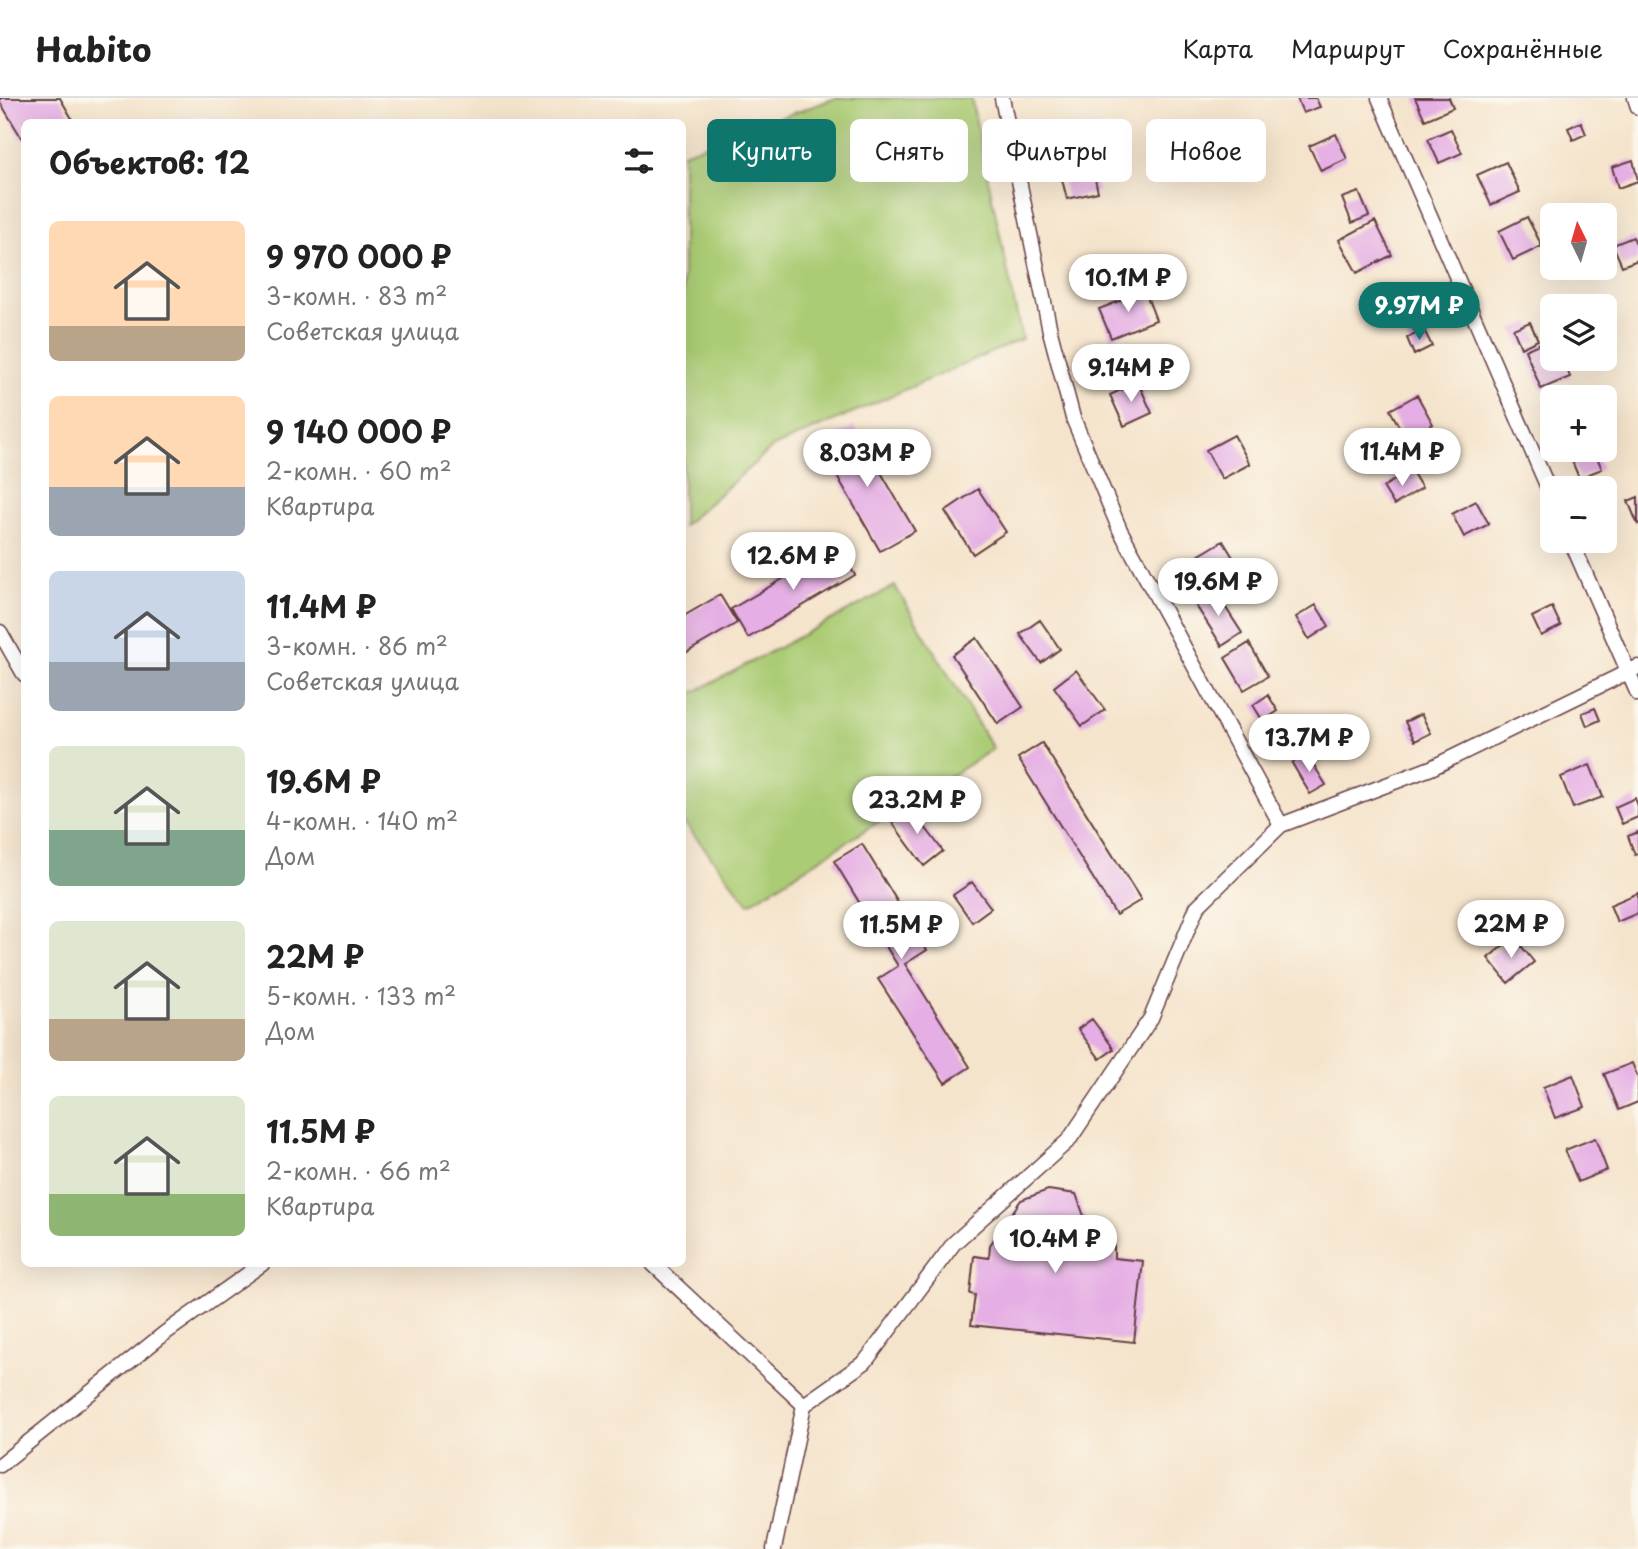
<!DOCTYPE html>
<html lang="ru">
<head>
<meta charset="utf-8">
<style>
	:root { --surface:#fff; --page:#f2f2f2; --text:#222; --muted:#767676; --line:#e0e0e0; --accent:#0f766e }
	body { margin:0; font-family:"Playpen Sans",sans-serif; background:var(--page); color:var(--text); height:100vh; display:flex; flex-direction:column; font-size:26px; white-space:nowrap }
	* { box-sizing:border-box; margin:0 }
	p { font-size:23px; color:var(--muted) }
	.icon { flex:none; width:38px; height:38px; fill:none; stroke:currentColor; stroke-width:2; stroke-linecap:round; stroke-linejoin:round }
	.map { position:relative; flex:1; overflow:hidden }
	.panel { position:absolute; left:21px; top:21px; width:665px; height:1148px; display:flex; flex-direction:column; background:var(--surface); border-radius:10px; box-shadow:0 7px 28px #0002 }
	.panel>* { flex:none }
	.banner { position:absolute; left:707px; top:21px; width:665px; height:63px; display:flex; gap:14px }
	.needle { width:46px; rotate:355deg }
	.tools { position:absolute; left:1540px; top:105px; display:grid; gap:14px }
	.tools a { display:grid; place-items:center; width:77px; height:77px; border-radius:10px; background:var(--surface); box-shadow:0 7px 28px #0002; font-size:35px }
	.price { position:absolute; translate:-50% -60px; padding:0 16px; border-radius:24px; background:#fff; color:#222; font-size:23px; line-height:46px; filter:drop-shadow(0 2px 4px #0008) }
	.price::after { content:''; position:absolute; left:50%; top:42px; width:21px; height:16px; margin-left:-10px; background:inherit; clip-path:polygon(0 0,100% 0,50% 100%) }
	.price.selected { background:var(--accent); color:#fff }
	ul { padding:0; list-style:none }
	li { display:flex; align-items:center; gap:21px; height:175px; padding:0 28px }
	li span { display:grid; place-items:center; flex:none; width:196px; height:140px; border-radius:10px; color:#555 }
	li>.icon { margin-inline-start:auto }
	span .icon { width:84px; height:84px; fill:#fffc; stroke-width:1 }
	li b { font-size:30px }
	h2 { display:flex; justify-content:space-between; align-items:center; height:84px; padding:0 28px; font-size:30px }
	.tag { padding:0 24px; border-radius:10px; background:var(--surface); box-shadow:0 7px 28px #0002; font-size:24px; line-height:63px }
	.tag.selected { background:var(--accent); color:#fff }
	header { display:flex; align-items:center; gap:42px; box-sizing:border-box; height:98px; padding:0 35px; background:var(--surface); border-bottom:2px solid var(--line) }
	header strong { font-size:33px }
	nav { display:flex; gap:38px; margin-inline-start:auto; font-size:24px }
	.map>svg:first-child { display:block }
	.green { fill:#abcc74; stroke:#7a7650; stroke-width:2 }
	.building { fill:#e5aee4 }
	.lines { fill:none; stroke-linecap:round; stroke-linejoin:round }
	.street-casing { stroke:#643d43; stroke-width:17 }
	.street { stroke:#fff; stroke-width:14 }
</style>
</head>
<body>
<header>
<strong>Habito</strong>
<nav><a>Карта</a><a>Маршрут</a><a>Сохранённые</a></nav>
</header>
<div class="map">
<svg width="1638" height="1451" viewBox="0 0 1638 1451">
	<rect width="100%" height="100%" fill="#fbf7ec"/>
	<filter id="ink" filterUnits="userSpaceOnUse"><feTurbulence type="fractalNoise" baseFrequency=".0143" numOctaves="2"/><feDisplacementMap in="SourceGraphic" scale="14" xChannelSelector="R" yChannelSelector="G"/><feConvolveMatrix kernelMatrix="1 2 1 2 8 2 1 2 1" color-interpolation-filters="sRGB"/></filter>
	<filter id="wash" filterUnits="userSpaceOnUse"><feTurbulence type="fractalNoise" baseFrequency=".00686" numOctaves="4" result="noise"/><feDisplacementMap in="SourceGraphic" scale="28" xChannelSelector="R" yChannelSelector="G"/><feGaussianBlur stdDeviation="1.57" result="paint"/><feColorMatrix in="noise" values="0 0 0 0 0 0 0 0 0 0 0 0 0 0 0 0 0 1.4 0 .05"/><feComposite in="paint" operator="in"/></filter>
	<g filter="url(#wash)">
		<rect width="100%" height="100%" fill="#f5e4cc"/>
		<!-- green -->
		<path class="green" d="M836 0H971L1022 241 773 349 683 428V55Z
			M895 488 993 651 749 806 683 723V600Z"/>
		<g id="blocks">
			<!-- building -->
			<path class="building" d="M0 0H60L74 24H24V44L0 4Z
				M1297 0H1316L1320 9 1303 15Z
				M1415 0H1449L1453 10 1425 22Z
				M1581 24 1586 36 1573 42 1568 30Z
				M1201 28 1210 62 1173 72 1164 37Z
				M1451 31 1462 55 1439 65 1428 41Z
				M1336 36 1347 61 1321 73 1309 48Z
				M1088 51 1098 94 1067 101 1056 58Z
				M1633 62 1638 83 1618 90 1612 69Z
				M1506 64 1520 94 1491 107 1477 77Z
				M1359 94 1369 118 1352 125 1342 100Z
				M1527 119 1542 148 1513 162 1499 133Z
				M1375 123 1392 157 1357 175 1339 142Z
				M1633 139 1638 150V162L1622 168 1613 147Z
				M1383 191 1398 223 1379 232 1364 200Z
				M1145 193 1156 222 1111 240 1099 211Z
				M1530 224 1538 242 1521 250 1513 231Z
				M1424 232 1432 248 1414 257 1407 240Z
				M1552 240V261H1563L1570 279 1541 291 1525 252Z
				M1138 284 1152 315 1124 328 1110 297Z
				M1417 297 1433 326 1406 341 1390 312Z
				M854 328 915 433 880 453 820 348Z
				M1234 337 1250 366 1222 381 1206 352Z
				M1579 352H1594L1602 371 1579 380 1569 356Z
				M1411 372 1422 390 1394 407 1383 389Z
				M978 391 1006 434 973 456 945 413Z
				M1638 399V427L1628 403Z
				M1476 403 1489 426 1464 439 1452 416Z
				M1223 443 1237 466 1212 481 1198 458Z
				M838 449 855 477 748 540 731 511Z
				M1215 493 1242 535 1222 548 1195 506Z
				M720 497 737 525 682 557V519Z
				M1316 507 1329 528 1309 541 1296 519Z
				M1552 509 1561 528 1541 538 1532 519Z
				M1040 522 1060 551 1041 565 1020 536Z
				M977 540 1023 609 998 626 952 557Z
				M1249 545 1268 578 1244 592 1225 560Z
				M1076 572 1105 612 1082 628 1054 589Z
				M1268 597 1278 613 1263 623 1253 607Z
				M1595 610 1600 622 1587 628 1582 615Z
				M1421 616 1431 635 1415 643 1405 624Z
				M1288 618 1301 639 1282 651 1268 630Z
				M1042 645 1141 802 1116 817 1018 660Z
				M1307 656 1326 687 1310 696 1292 665Z
				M1590 667 1603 699 1573 710 1561 679Z
				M962 685 975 703 957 715 945 697Z
				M1635 700 1638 708V719L1622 726 1615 709Z
				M910 709 943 753 924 768 891 723Z
				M1638 734V756L1635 757 1628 738Z
				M862 746 927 852 905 866 970 969 945 985 878 881 898 868 834 763Z
				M972 784 991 810 972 824 953 797Z
				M1638 795V815L1617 824 1610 807Z
				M1514 839 1534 864 1508 885 1488 860Z
				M1092 921 1114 951 1100 961 1078 931Z
				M1632 965 1638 980V1004L1619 1012 1604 976Z
				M1573 977 1585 1009 1555 1020 1543 989Z
				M1595 1040 1607 1072 1578 1084 1565 1052Z
				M1048 1092 1076 1096 1089 1132V1141L1114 1145V1160L1143 1163 1134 1244 971 1227 975 1197 970 1196 974 1158 989 1160 990 1147 1021 1102Z"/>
		</g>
	</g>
	<g filter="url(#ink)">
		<use href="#blocks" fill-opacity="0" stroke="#643d43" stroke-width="2"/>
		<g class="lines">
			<!-- street casing -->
			<g class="street-casing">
				<path id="street" d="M1002 0 1050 233 1073 320 1120 432 1281 727
					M1379 0 1552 399
					M1635 0 1638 9
					M1571 443 1638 596
					M0 534 24 576
					M653 1166 804 1307
					M0 1367 165 1235 262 1166
					M774 1451 804 1307 865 1264 954 1145 1069 1042 1151 920 1197 809 1281 727 1431 670 1638 569"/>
			</g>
			<!-- street -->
			<use href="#street" class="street"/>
		</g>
	</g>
</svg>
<div class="tools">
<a><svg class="needle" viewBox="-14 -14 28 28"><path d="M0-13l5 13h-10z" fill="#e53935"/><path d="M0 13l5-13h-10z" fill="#767676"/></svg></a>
<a><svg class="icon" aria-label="layers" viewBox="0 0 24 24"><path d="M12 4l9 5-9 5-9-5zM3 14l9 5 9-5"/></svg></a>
<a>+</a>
<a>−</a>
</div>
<b class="price" style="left:1128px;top:216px">10.1M ₽</b>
<b class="price selected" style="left:1419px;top:244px">9.97M ₽</b>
<b class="price" style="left:1131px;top:306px">9.14M ₽</b>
<b class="price" style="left:1402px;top:390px">11.4M ₽</b>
<b class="price" style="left:867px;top:391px">8.03M ₽</b>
<b class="price" style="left:793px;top:494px">12.6M ₽</b>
<b class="price" style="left:1218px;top:520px">19.6M ₽</b>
<b class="price" style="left:1309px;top:676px">13.7M ₽</b>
<b class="price" style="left:917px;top:738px">23.2M ₽</b>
<b class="price" style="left:1511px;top:862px">22M ₽</b>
<b class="price" style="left:901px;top:863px">11.5M ₽</b>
<b class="price" style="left:1055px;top:1177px">10.4M ₽</b>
<div class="banner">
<a class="tag selected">Купить</a>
<a class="tag">Снять</a>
<a class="tag">Фильтры</a>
<a class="tag">Новое</a>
</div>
<section class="panel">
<h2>Объектов: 12<svg class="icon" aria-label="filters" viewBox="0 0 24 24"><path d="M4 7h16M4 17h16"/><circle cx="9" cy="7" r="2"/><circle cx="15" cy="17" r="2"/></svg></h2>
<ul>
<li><span style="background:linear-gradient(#ffd9b3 75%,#b9a48a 0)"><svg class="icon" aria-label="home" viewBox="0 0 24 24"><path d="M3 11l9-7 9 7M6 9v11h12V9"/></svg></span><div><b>9 970 000 ₽</b><p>3-комн. · 83 m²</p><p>Советская улица</p></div></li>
<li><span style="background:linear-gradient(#ffd9b3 65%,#9aa5b1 0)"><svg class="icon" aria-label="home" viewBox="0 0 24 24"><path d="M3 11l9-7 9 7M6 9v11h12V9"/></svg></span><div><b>9 140 000 ₽</b><p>2-комн. · 60 m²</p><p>Квартира</p></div></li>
<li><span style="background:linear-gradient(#c9d6e8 65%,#9aa5b1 0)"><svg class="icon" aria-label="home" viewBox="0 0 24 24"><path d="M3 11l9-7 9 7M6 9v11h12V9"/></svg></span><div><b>11.4M ₽</b><p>3-комн. · 86 m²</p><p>Советская улица</p></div></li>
<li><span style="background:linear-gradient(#dfe7d0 60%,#7fa58c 0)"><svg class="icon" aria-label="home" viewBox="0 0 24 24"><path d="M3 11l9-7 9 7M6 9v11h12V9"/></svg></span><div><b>19.6M ₽</b><p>4-комн. · 140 m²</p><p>Дом</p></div></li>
<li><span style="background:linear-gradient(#dfe7d0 70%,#b9a48a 0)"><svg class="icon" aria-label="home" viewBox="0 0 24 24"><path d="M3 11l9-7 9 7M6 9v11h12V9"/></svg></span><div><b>22M ₽</b><p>5-комн. · 133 m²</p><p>Дом</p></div></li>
<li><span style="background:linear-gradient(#dfe7d0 70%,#8fb573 0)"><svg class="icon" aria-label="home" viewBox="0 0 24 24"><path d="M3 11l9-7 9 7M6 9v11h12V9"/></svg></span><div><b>11.5M ₽</b><p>2-комн. · 66 m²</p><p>Квартира</p></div></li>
</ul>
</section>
</div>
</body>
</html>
